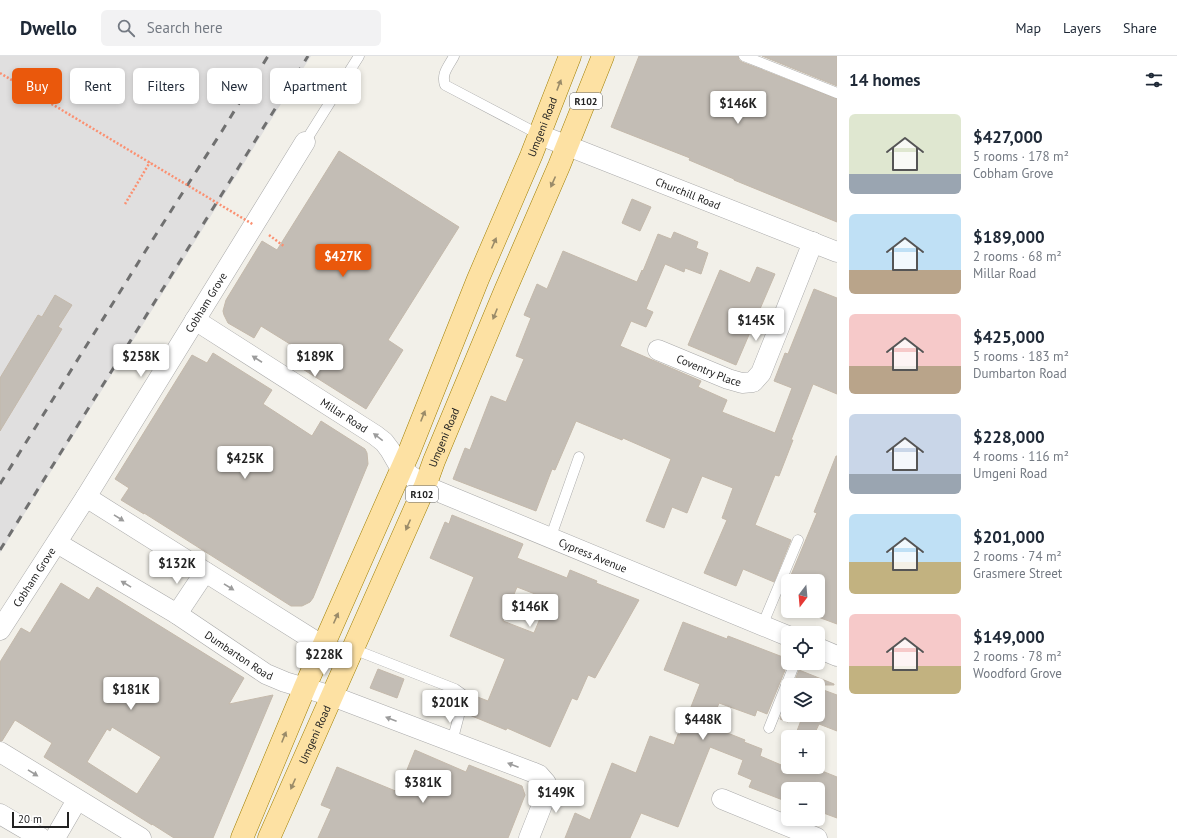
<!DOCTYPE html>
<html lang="en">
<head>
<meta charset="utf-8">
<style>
	:root { --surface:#fff; --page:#f2f2f3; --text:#1f2937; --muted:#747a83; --line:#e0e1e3; --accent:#ea580c }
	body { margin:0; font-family:"PT Sans",sans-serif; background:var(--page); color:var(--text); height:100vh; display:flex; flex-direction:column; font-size:15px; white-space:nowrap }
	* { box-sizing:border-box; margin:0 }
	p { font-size:13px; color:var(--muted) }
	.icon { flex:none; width:22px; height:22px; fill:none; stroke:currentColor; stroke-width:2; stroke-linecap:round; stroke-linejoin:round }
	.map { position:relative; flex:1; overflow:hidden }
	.drawer { display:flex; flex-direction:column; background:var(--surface); width:340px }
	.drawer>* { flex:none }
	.banner { position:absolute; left:12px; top:12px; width:380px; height:36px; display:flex; gap:8px }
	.needle { width:26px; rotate:196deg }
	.buttons { position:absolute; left:781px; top:518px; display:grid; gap:8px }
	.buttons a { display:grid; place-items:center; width:44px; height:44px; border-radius:6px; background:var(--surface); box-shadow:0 2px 6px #0003; font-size:20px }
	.scale { position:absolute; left:12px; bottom:10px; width:57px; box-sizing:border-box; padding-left:4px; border:2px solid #222; border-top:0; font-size:11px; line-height:14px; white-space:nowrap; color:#222; -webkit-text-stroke:3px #fff; paint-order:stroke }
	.price { position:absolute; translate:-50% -34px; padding:0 9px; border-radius:4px; background:#fff; color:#222; font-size:13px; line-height:26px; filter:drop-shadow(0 1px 2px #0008) }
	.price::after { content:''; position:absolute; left:50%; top:24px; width:12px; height:9px; margin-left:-6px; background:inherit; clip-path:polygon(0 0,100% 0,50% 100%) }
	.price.on { background:var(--accent); color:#fff }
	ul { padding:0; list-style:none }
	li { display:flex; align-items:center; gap:12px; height:100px; padding:0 12px }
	li span { display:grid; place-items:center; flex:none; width:112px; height:80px; border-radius:6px; color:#555 }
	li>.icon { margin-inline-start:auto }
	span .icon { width:48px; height:48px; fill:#fffc; stroke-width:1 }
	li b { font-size:17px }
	h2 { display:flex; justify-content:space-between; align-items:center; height:48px; padding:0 12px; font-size:17px }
	.pill { padding:0 14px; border-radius:6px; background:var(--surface); box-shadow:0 2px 6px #0003; font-size:14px; line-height:36px }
	.pill.on { background:var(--accent); color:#fff }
	header { display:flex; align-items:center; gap:24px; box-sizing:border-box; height:56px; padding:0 20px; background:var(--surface); border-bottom:1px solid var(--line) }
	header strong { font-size:19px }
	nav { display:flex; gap:22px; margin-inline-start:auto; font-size:14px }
	.search { width:280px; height:36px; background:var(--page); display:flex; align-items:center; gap:10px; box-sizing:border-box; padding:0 14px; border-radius:6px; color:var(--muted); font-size:15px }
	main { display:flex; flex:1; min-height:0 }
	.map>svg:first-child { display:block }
	.residential { fill:#e0dfdf }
	.building { fill:#c3bdb5; stroke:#c4b9ab; fill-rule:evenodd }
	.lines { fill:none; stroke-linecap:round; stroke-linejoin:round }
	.service-casing { stroke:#a9a9a9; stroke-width:11 }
	.minor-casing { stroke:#a9a9a9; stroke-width:21 }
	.primary-casing { stroke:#a07f00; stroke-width:23 }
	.path { stroke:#fb9071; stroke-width:2.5; stroke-dasharray:2 2; stroke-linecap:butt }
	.service { stroke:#fff; stroke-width:10 }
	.minor { stroke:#fff; stroke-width:20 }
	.primary { stroke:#fde1a3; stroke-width:22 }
	.rail { stroke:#707070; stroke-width:3; stroke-dasharray:8 8; stroke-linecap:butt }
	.path-bridge { stroke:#fb9071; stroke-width:2.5; stroke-dasharray:2 2; stroke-linecap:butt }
	.oneway { fill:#9a8b69 }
	.oneway2 { fill:#9c9c9c }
	.labels { text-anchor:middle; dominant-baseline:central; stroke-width:3; stroke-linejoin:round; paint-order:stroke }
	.shield { fill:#fff; stroke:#646464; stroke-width:1 }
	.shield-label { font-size:10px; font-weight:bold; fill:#222 }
	.street-label { font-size:11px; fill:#222; stroke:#fff }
</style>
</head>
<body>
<header>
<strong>Dwello</strong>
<div class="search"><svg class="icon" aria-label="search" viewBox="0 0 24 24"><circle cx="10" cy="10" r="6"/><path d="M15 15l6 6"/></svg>Search here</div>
<nav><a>Map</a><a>Layers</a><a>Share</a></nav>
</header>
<main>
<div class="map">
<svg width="837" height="782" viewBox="0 0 837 782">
	<rect width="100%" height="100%" fill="#f2f0e9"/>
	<!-- residential -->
	<path class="residential" d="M0 0H311L0 497Z"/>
	<!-- building -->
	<path class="building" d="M639 0H738L739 4 742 6 837 43V166L734 124V123L689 104 690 102 611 71Z
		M762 0H837V30Z
		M339 95 459 171 388 284 403 294 366 353 290 305 298 293 261 270 254 282 228 267 224 259 223 255 226 244 262 185 277 194Z
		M632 143 651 151 640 175 622 167Z
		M674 176 698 186 696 192 708 197 701 218 685 212 684 216 665 208 646 253 653 256 646 271 631 265 620 290 701 325 698 331 727 344 722 356 775 377 792 332 774 325 785 297 788 298 814 233 837 242V338L813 328 791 384H793L779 420 775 419 755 469 791 484 774 526 743 513 736 530 704 517 727 464 722 462 733 432 702 420 687 457 672 451 664 472 646 465 671 403 623 382 622 384 576 365 555 414 552 413 536 455 453 423 465 392 470 394 491 340 506 346 524 303 516 300 531 262 524 259 537 228 547 233 563 195 637 226 642 214 643 215 658 178 671 183Z
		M757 211 775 218 736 309 688 289 720 214 750 227Z
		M55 239 72 249 58 271 62 273 0 375V322L38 259 42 261Z
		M213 297 272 334 263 348 312 380 321 365 365 393 367 397 368 408 313 542 310 546 302 550H291L144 457V458L121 444 129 432 115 423 192 299 207 307Z
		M836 400H837V568L818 561V525H788V532L786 531 817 457 814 456Z
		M452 459 523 488 517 502 567 522 570 514 597 525 596 527 639 544 595 622 588 619 577 644 572 642 550 691 507 672 506 674 467 658 475 640 488 645 505 603 450 580 474 521 430 502 445 466 449 468ZM517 531 548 543 534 577 503 565Z
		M61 527 89 544 97 531 244 622 229 648 273 639 213 782H174L152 768V769L44 701 52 687 15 664 2 685H0V606L21 572 30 577ZM112 671 161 701 137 738 87 706 107 673 110 675Z
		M683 566 727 583 728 580 788 603V607L767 658 757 654 755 660 719 647 710 670 745 684 744 686 762 693 760 700 786 711H812L837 721V762L818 755V733H788V746L749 731 752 724 738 718 743 704 710 691 678 771 641 757 630 782H565L575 757 590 764 612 707 636 717 650 680 674 689 678 678 680 679 700 628 664 614Z
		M378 613 404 623 397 642 370 632Z
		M799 614 834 628V629H793Z
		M818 632 837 639V675L819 668 813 681 797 675 803 659H818Z
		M788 642V666L780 663Z
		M415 694 466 716 469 709 522 730 525 739 508 782H318L331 753 321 749 337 711 398 736Z"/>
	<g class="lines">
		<!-- service casing -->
		<g class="service-casing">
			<path id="service" d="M454 0C449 10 441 17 445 29L540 79
				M744 0 837 37
				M305 86 359 0
				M550 483 579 401
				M762 570 798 484
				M353 593 455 633 462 638 463 644 452 686
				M769 672 795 607"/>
		</g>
		<!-- minor casing -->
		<g class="minor-casing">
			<g id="minor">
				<path id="s1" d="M540 79 837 196"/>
				<path id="s2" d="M195 264 375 379 384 386 390 394 401 413 425 430 788 580"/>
				<path id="s3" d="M658 294 728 323 742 327 753 326 761 317 813 186"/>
				<path d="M86 441 323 590 349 602"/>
				<path id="s4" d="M57 487 177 558 266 618 285 626 332 640 532 716 539 719 546 727V739L529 782"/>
				<path d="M177 558 205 516"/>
				<path id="s5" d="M0 574 86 441 305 86"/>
				<path d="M818 592 837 600"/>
				<path d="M0 696 141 782"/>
				<path d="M722 743 817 782"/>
				<path d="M0 758 41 782"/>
				<path d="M55 782 77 744"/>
			</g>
		</g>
		<!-- primary casing -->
		<g class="primary-casing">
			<g id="primary">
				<path id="s6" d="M242 782 305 631 409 396 478 223 531 100 570 0"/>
				<path id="s7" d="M269 782 425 430 434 405 505 235 559 110 603 0"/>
			</g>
		</g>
		<!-- path -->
		<path class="path" d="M125 148 150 106
			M269 179 285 191"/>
		<!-- service -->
		<use href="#service" class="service"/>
		<!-- minor -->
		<use href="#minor" class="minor"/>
		<!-- primary -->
		<use href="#primary" class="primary"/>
		<!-- rail -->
		<path class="rail" d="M0 428 148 191 222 75 268 0
			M0 494 308 0"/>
		<!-- path-bridge -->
		<path class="path-bridge" d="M0 17 254 169"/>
	</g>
	<!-- one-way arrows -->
	<defs><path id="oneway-solid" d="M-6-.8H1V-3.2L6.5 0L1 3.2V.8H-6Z"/></defs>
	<g class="oneway">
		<use href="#oneway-solid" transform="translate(559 29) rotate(-69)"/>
		<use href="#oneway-solid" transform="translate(553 126) rotate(114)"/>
		<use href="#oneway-solid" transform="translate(494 187) rotate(-66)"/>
		<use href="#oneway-solid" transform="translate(495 258) rotate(112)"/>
		<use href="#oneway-solid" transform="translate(423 360) rotate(-68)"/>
		<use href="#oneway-solid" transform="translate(408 469) rotate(114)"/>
		<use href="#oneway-solid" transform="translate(336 562) rotate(-66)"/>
		<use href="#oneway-solid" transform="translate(284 681) rotate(-68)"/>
		<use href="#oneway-solid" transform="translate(293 728) rotate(114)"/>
	</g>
	<g class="oneway2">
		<use href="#oneway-solid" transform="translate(257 303) rotate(-147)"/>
		<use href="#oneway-solid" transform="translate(378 381) rotate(-142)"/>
		<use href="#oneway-solid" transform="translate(119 462) rotate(32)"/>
		<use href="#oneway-solid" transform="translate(126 528) rotate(-149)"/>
		<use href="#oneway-solid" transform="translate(229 531) rotate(32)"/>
		<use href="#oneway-solid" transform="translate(391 663) rotate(-159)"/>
		<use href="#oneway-solid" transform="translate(513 709) rotate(-159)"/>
		<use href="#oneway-solid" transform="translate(33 717) rotate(32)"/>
	</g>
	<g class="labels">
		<!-- shield labels -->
		<g class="shield">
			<rect x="570" y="37" width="32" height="16" rx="3"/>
			<rect x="406" y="430" width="32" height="16" rx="3"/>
		</g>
		<g class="shield-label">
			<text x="586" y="45">R102</text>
			<text x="422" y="438">R102</text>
		</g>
		<!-- street labels -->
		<g class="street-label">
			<text stroke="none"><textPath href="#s6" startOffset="772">Umgeni Road</textPath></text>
			<text stroke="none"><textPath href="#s1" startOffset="159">Churchill Road</textPath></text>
			<text stroke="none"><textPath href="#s5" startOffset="387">Cobham Grove</textPath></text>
			<text stroke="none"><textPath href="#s3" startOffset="55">Coventry Place</textPath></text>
			<text stroke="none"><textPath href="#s2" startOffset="177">Millar Road</textPath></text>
			<text stroke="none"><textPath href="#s7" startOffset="437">Umgeni Road</textPath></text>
			<text stroke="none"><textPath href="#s2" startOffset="468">Cypress Avenue</textPath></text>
			<text stroke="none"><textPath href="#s5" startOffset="63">Cobham Grove</textPath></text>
			<text stroke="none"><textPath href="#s4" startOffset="214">Dumbarton Road</textPath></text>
			<text stroke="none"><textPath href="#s7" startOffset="113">Umgeni Road</textPath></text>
		</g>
	</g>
</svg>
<div class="buttons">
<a><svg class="needle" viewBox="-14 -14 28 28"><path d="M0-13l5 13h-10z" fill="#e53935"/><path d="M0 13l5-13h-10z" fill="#747a83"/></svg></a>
<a><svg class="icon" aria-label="locate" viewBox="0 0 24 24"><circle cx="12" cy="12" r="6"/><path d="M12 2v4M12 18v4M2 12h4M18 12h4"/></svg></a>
<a><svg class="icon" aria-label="layers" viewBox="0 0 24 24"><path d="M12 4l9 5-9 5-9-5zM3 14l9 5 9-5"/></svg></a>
<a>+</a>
<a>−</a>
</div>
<div class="scale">20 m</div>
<b class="price" style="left:738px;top:69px">$146K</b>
<b class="price on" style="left:343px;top:222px">$427K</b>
<b class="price" style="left:756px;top:286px">$145K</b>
<b class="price" style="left:141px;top:322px">$258K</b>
<b class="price" style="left:315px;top:322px">$189K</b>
<b class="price" style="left:245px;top:424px">$425K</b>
<b class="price" style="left:177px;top:529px">$132K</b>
<b class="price" style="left:530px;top:572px">$146K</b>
<b class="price" style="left:324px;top:620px">$228K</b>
<b class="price" style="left:131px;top:655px">$181K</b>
<b class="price" style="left:450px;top:668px">$201K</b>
<b class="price" style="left:703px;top:685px">$448K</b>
<b class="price" style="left:423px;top:748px">$381K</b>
<b class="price" style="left:556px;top:758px">$149K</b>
<div class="banner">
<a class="pill on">Buy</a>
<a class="pill">Rent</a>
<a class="pill">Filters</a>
<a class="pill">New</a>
<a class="pill">Apartment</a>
</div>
</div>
<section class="drawer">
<h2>14 homes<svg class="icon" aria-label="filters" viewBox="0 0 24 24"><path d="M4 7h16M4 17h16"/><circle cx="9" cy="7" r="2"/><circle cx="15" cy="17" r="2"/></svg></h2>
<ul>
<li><span style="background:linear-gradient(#dfe7d0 75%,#9aa5b1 0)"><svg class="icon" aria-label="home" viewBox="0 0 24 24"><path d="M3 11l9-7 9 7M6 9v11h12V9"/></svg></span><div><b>$427,000</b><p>5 rooms · 178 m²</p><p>Cobham Grove</p></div></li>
<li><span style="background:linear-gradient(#bfe0f5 70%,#b9a48a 0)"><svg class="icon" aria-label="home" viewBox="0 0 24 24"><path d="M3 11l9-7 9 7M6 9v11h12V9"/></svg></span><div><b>$189,000</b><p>2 rooms · 68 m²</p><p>Millar Road</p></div></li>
<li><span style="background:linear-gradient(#f6c9c9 65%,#b9a48a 0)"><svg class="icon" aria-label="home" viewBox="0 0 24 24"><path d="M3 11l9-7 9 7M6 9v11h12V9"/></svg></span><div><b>$425,000</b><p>5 rooms · 183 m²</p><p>Dumbarton Road</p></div></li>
<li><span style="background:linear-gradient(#c9d6e8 75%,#9aa5b1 0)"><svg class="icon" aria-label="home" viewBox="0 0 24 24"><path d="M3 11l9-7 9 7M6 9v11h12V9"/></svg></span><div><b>$228,000</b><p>4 rooms · 116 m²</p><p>Umgeni Road</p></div></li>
<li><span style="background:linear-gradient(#bfe0f5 60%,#c2b280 0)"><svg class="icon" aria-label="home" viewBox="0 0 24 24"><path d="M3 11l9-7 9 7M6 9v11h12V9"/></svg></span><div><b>$201,000</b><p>2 rooms · 74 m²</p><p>Grasmere Street</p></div></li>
<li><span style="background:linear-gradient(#f6c9c9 65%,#c2b280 0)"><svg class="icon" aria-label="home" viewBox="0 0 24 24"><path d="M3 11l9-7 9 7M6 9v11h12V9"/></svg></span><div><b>$149,000</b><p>2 rooms · 78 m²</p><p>Woodford Grove</p></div></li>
</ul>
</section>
</main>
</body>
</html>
